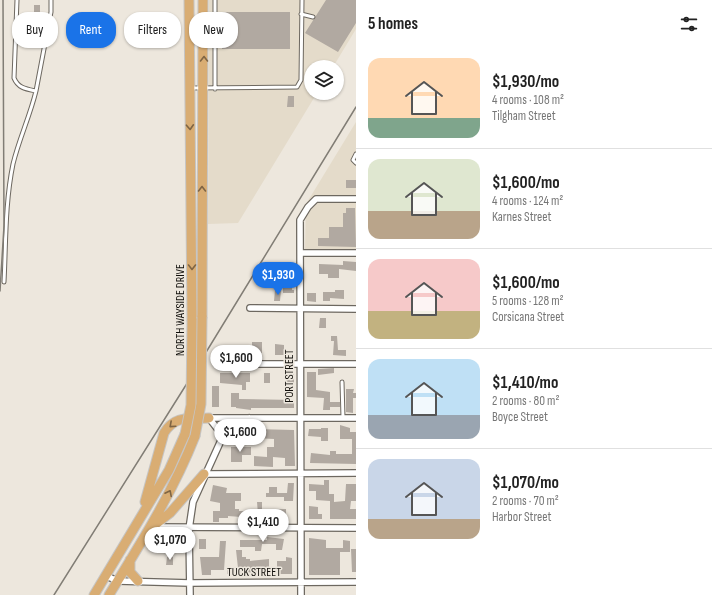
<!DOCTYPE html>
<html lang="en">
<head>
<meta charset="utf-8">
<style>
	:root { --surface:#fff; --page:#f6f6f6; --text:#222; --muted:#767676; --line:#e0e0e0; --accent:#1a73e8 }
	body { margin:0; font-family:"Sofia Sans Condensed",sans-serif; background:var(--page); color:var(--text); height:100vh; display:flex; flex-direction:column; font-size:15px; white-space:nowrap }
	* { box-sizing:border-box; margin:0 }
	p { font-size:13px; color:var(--muted) }
	.icon { flex:none; width:22px; height:22px; fill:none; stroke:currentColor; stroke-width:2; stroke-linecap:round; stroke-linejoin:round }
	.map { position:relative; flex:1; overflow:hidden }
	.sheet { display:flex; flex-direction:column; background:var(--surface); width:356px }
	.sheet>* { flex:none }
	.banner { position:absolute; left:12px; top:12px; width:284px; height:36px; display:flex; gap:8px }
	.fabs { position:absolute; left:304px; top:60px; display:grid; gap:8px }
	.fabs a { display:grid; place-items:center; width:40px; height:40px; border-radius:50%; background:var(--surface); box-shadow:0 1px 3px #0004; font-size:20px }
	.price { position:absolute; translate:-50% -34px; padding:0 9px; border-radius:14px; background:#fff; color:#222; font-size:13px; line-height:26px; filter:drop-shadow(0 1px 2px #0008) }
	.price::after { content:''; position:absolute; left:50%; top:24px; width:12px; height:9px; margin-left:-6px; background:inherit; clip-path:polygon(0 0,100% 0,50% 100%) }
	.price.current { background:var(--accent); color:#fff }
	ul { padding:0; list-style:none }
	li { display:flex; align-items:center; gap:12px; height:100px; padding:0 12px }
	li+li { border-top:1px solid var(--line) }
	li span { display:grid; place-items:center; flex:none; width:112px; height:80px; border-radius:12px; color:#555 }
	li>.icon { margin-inline-start:auto }
	span .icon { width:48px; height:48px; fill:#fffc; stroke-width:1 }
	li b { font-size:17px }
	h2 { display:flex; justify-content:space-between; align-items:center; height:48px; padding:0 12px; font-size:17px }
	.chip { padding:0 14px; border-radius:16px; background:var(--surface); box-shadow:0 1px 3px #0004; font-size:14px; line-height:36px }
	.chip.current { background:var(--accent); color:#fff }
	main { display:flex; flex:1; min-height:0 }
	.map>svg:first-child { display:block }
	.built { fill:#e4dbca }
	.building { fill:#b1a9a1 }
	.lines { fill:none; stroke-linecap:round; stroke-linejoin:round }
	.service-casing { stroke:#6d6860; stroke-width:5 }
	.minor-casing { stroke:#6d6860; stroke-width:8 }
	.primary-casing { stroke:#c6c5c4; stroke-width:11 }
	.service { stroke:#fff; stroke-width:3 }
	.minor { stroke:#fff; stroke-width:5.5 }
	.primary { stroke:#d9ad73; stroke-width:9 }
	.rail { stroke:#817d75; stroke-width:1.5 }
	.primary-bridge-casing { stroke:#c6c5c4; stroke-width:11; stroke-linecap:butt }
	.primary-bridge { stroke:#d9ad73; stroke-width:9 }
	.oneway { stroke:#7f6544 }
	.labels { text-anchor:middle; dominant-baseline:central; stroke-width:3; stroke-linejoin:round; paint-order:stroke }
	.street-label { font-size:12px; fill:#100e0a; stroke:#ede7dd }
</style>
</head>
<body>
<main>
<div class="map">
<svg width="356" height="595" viewBox="0 0 356 595">
	<rect width="100%" height="100%" fill="#ede7dd"/>
	<!-- built -->
	<path class="built" d="M209 0H356V29L333 67H311V93H317L238 223 208 224Z
		M356 122V251L305 250 306 204Z"/>
	<!-- building -->
	<path class="building" d="M326 0H356V23L338 52 305 33Z
		M34 5H40V14H34Z
		M222 12H290V49H222Z
		M288 96H294V107H287Z
		M346 180H356V188H346Z
		M346 208H355L356 247 318 246V238H329V227H343V213H346Z
		M343 261 356 262V271L339 269V278H328V274H319V264L343 265Z
		M283 282H292V290H294V293H283Z
		M275 290H281L280 301H274Z
		M335 290H344V299L330 298V301H323V292H335Z
		M307 293H316V302L307 301Z
		M320 318H326V328H319Z
		M331 336H337L338 350H346V356L333 355 334 341H331Z
		M252 342H262V353L252 352Z
		M275 344 284 345V355H275Z
		M334 368V373L318 375V369Z
		M286 370H290V374H294V383H286Z
		M307 372H316V390L330 392V402H340V407H330V410H323L324 398 307 397Z
		M220 373H250V382H246V390H242V385L220 383Z
		M264 373H270V383H264Z
		M212 386H219V407H212Z
		M346 389H354L353 393H356V398H353V413L346 412Z
		M231 393H239V399L294 400V408H251V410L236 408V407H231Z
		M340 425 350 428V432H356V464L310 463 311 453 330 455V451H336V454H352V439H340Z
		M321 428H328V441H321V437L308 436 309 429H321Z
		M254 429 294 430 295 466H285V458L273 457V467L254 466V456L267 457V447H274V439L254 438Z
		M231 447H251V455H242V462H231Z
		M324 480H329V494H334V502L345 501 346 484H356V501H351L350 509H356V519H330V501L316 500V491H309V484L324 485Z
		M288 483H294L293 501H284V497H266V493H269V487H277V493H287Z
		M213 485 227 488 226 493H241V501H235V509H239V511H254V518L228 516V518H219V522H213V511H220V503L210 501Z
		M257 502H262V510L286 509V515H283V519H275L270 518V514H258Z
		M309 506 318 507V514H322V519H309Z
		M267 537 284 539 282 550H276V544H262L261 551H255V547H240V540H267Z
		M309 538 326 540V548H343V540L350 541V552H340V575H309Z
		M199 539H206V549H199Z
		M220 541H226L224 570H211V575H202L200 557H219Z
		M351 549H356V572H352Z
		M236 550H242V557H246V559H250V561L269 559V577H262V573L243 572V575L227 574V568H238Z
		M167 557H173V565H166Z
		M286 557 292 558V574H277V561H286Z"/>
	<g class="lines">
		<!-- service casing -->
		<g class="service-casing">
			<path id="service" d="M17 0 14 78C18 88 26 89 36 91L51 12V0
				M301 14 313 17
				M191 88 297 87 301 80 302 0
				M215 89V0
				M356 154 353 160 356 163
				M4 282C6 243 5 203 13 164 19 139 30 116 36 91
				M342 382 343 418"/>
		</g>
		<!-- minor casing -->
		<g class="minor-casing">
			<path id="minor" d="M301 253H356
				M250 308 356 309
				M222 364H356
				M209 418H356
				M209 418 223 436
				M204 474 356 473
				M152 527 356 528
				M106 576 118 581 190 583 356 582
				M190 595 189 529 193 502 223 436 249 418
				M301 595 300 220 308 207 316 199H356"/>
		</g>
		<!-- primary casing -->
		<g class="primary-casing">
			<path id="primary" d="M189 0 192 320
				M202 317 203 0
				M145 502 164 433C175 415 189 419 209 418
				M152 527 170 513 204 474
				M130 560V572L138 581
				M94 595 169 470 185 434
				M109 595C141 543 173 492 195 436"/>
		</g>
		<!-- service -->
		<use href="#service" class="service"/>
		<!-- minor -->
		<use href="#minor" class="minor"/>
		<!-- primary -->
		<use href="#primary" class="primary"/>
		<!-- rail -->
		<path class="rail" d="M0 291 4 226 3 0
			M54 595 186 385 356 107"/>
		<!-- primary-bridge casing -->
		<g class="primary-bridge-casing">
			<path id="primary-bridge" d="M185 434 191 405 192 320
				M195 436 201 404 202 317"/>
		</g>
		<!-- primary-bridge -->
		<use href="#primary-bridge" class="primary-bridge"/>
	</g>
	<!-- one-way arrows -->
	<defs><path id="oneway-chevron" d="M-2-3.5L2.5 0L-2 3.5" fill="none" stroke-width="1.6" stroke-linecap="round" stroke-linejoin="round"/></defs>
	<g class="oneway">
		<use href="#oneway-chevron" transform="translate(204 59) rotate(-90)"/>
		<use href="#oneway-chevron" transform="translate(190 127) rotate(87)"/>
		<use href="#oneway-chevron" transform="translate(202 189) rotate(-90)"/>
		<use href="#oneway-chevron" transform="translate(192 267) rotate(90)"/>
		<use href="#oneway-chevron" transform="translate(172 425) rotate(138)"/>
		<use href="#oneway-chevron" transform="translate(169 493) rotate(-63)"/>
	</g>
	<g class="labels">
		<!-- street labels -->
		<g class="street-label">
			<text transform="translate(180 310) rotate(-90)">NORTH WAYSIDE DRIVE</text>
			<text transform="translate(289 376) rotate(-90)">PORT STREET</text>
			<text x="254" y="572">TUCK STREET</text>
		</g>
	</g>
</svg>
<div class="fabs">
<a><svg class="icon" aria-label="layers" viewBox="0 0 24 24"><path d="M12 4l9 5-9 5-9-5zM3 14l9 5 9-5"/></svg></a>
</div>
<b class="price current" style="left:278px;top:296px">$1,930</b>
<b class="price" style="left:236px;top:379px">$1,600</b>
<b class="price" style="left:240px;top:453px">$1,600</b>
<b class="price" style="left:263px;top:543px">$1,410</b>
<b class="price" style="left:170px;top:561px">$1,070</b>
<div class="banner">
<a class="chip">Buy</a>
<a class="chip current">Rent</a>
<a class="chip">Filters</a>
<a class="chip">New</a>
</div>
</div>
<section class="sheet">
<h2>5 homes<svg class="icon" aria-label="filters" viewBox="0 0 24 24"><path d="M4 7h16M4 17h16"/><circle cx="9" cy="7" r="2"/><circle cx="15" cy="17" r="2"/></svg></h2>
<ul>
<li><span style="background:linear-gradient(#ffd9b3 75%,#7fa58c 0)"><svg class="icon" aria-label="home" viewBox="0 0 24 24"><path d="M3 11l9-7 9 7M6 9v11h12V9"/></svg></span><div><b>$1,930/mo</b><p>4 rooms · 108 m²</p><p>Tilgham Street</p></div></li>
<li><span style="background:linear-gradient(#dfe7d0 65%,#b9a48a 0)"><svg class="icon" aria-label="home" viewBox="0 0 24 24"><path d="M3 11l9-7 9 7M6 9v11h12V9"/></svg></span><div><b>$1,600/mo</b><p>4 rooms · 124 m²</p><p>Karnes Street</p></div></li>
<li><span style="background:linear-gradient(#f6c9c9 65%,#c2b280 0)"><svg class="icon" aria-label="home" viewBox="0 0 24 24"><path d="M3 11l9-7 9 7M6 9v11h12V9"/></svg></span><div><b>$1,600/mo</b><p>5 rooms · 128 m²</p><p>Corsicana Street</p></div></li>
<li><span style="background:linear-gradient(#bfe0f5 70%,#9aa5b1 0)"><svg class="icon" aria-label="home" viewBox="0 0 24 24"><path d="M3 11l9-7 9 7M6 9v11h12V9"/></svg></span><div><b>$1,410/mo</b><p>2 rooms · 80 m²</p><p>Boyce Street</p></div></li>
<li><span style="background:linear-gradient(#c9d6e8 75%,#b9a48a 0)"><svg class="icon" aria-label="home" viewBox="0 0 24 24"><path d="M3 11l9-7 9 7M6 9v11h12V9"/></svg></span><div><b>$1,070/mo</b><p>2 rooms · 70 m²</p><p>Harbor Street</p></div></li>
</ul>
</section>
</main>
</body>
</html>
